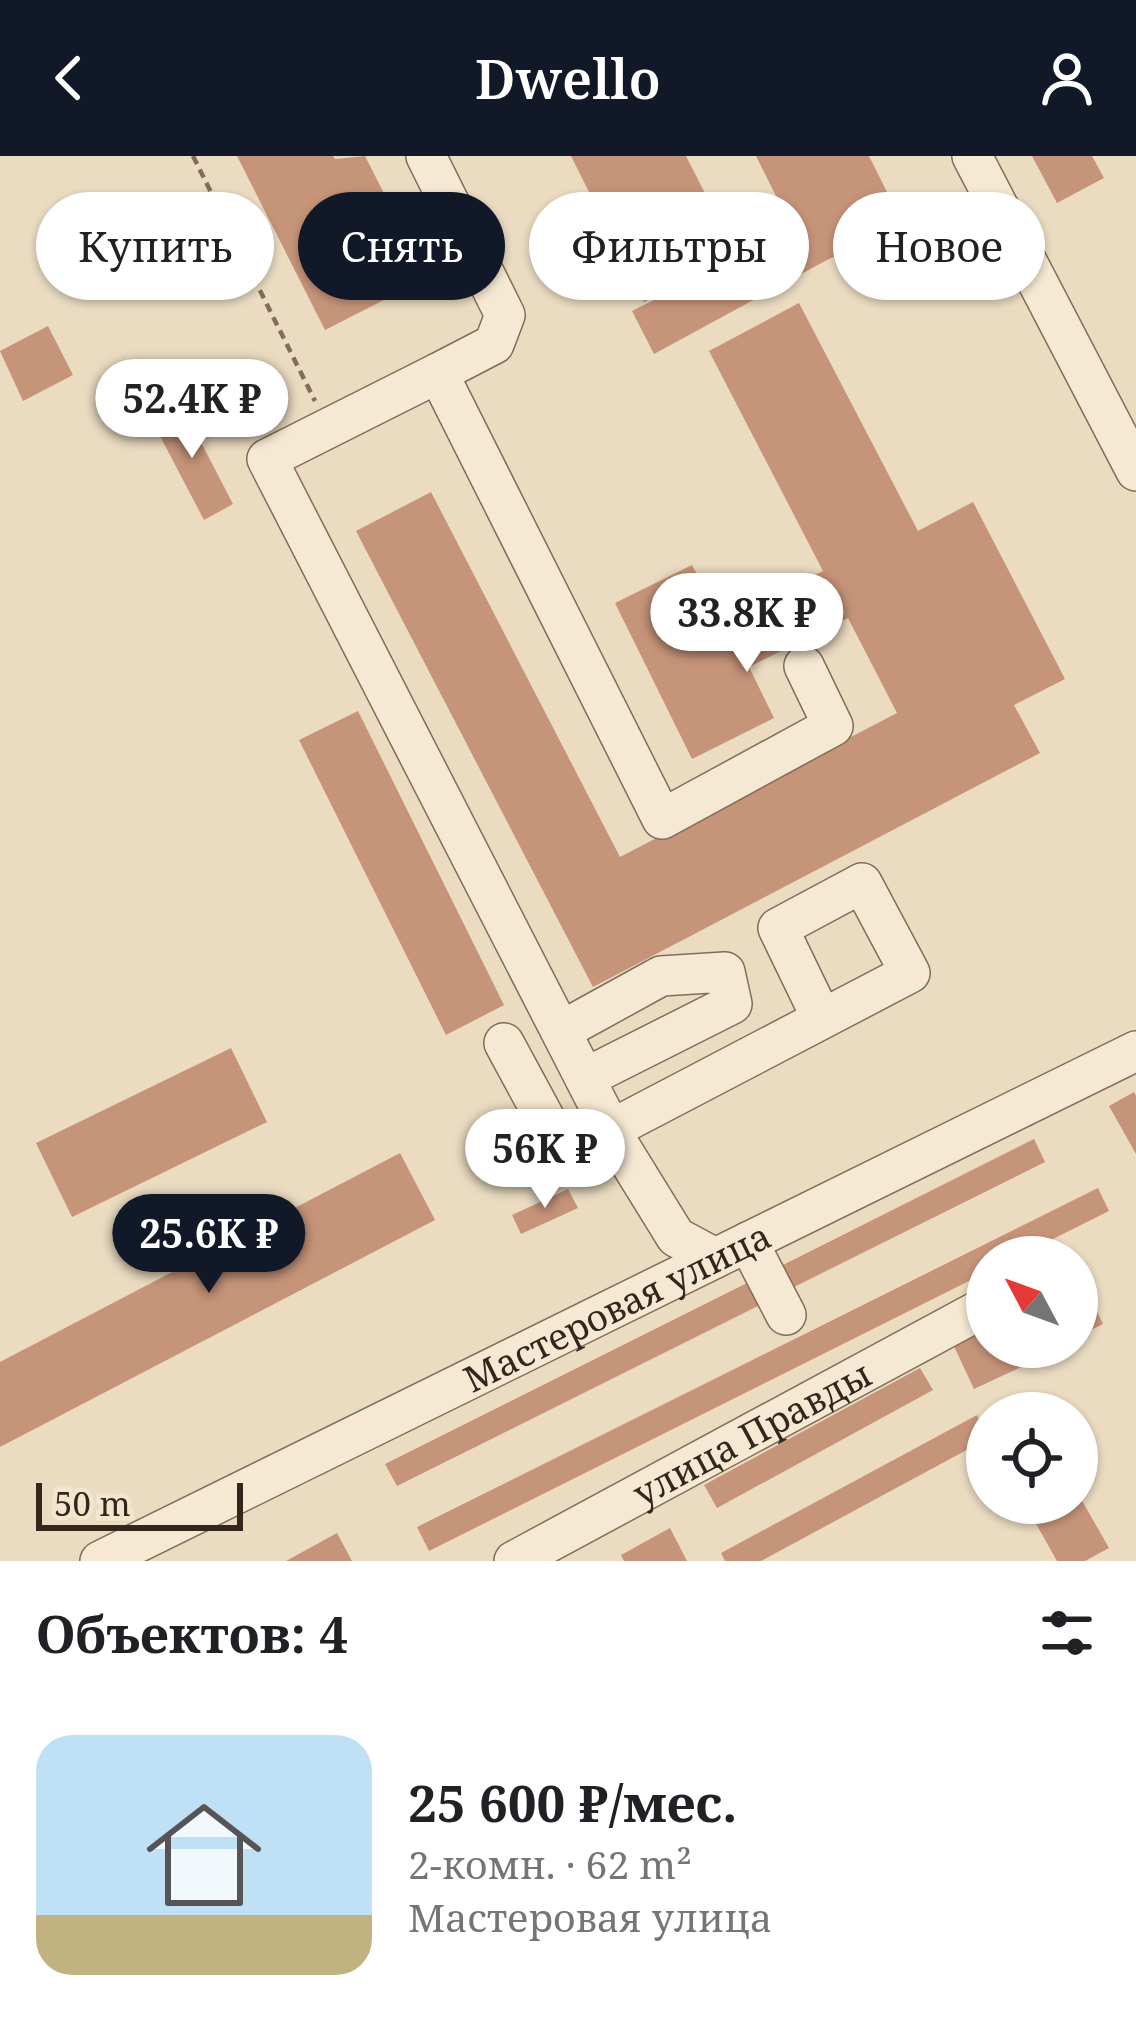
<!DOCTYPE html>
<html lang="ru">
<head>
<meta charset="utf-8">
<style>
	:root { --surface:#fff; --page:#f2f2f2; --text:#202124; --muted:#757577; --accent:#111827 }
	body { margin:0; font-family:"Noto Serif",serif; background:var(--page); color:var(--text); height:100vh; display:flex; flex-direction:column; font-size:45px; white-space:nowrap }
	* { box-sizing:border-box; margin:0 }
	p { font-size:39px; color:var(--muted) }
	.icon { flex:none; width:66px; height:66px; fill:none; stroke:currentColor; stroke-width:2; stroke-linecap:round; stroke-linejoin:round }
	.map { position:relative; height:1405px; overflow:hidden }
	.drawer { display:flex; flex-direction:column; background:var(--surface); flex:1 }
	.drawer>* { flex:none }
	.hud { position:absolute; left:36px; top:36px; width:1065px; height:108px; display:flex; gap:24px }
	.needle { width:78px; rotate:311deg }
	.buttons { position:absolute; left:966px; top:1080px; display:grid; gap:24px }
	.buttons a { display:grid; place-items:center; width:132px; height:132px; border-radius:50%; background:var(--surface); box-shadow:0 3px 9px #0004; font-size:60px }
	.scale { position:absolute; left:36px; bottom:30px; width:207px; box-sizing:border-box; padding-left:12px; border:6px solid #33261d; border-top:0; font-size:33px; line-height:42px; white-space:nowrap; color:#33261d; -webkit-text-stroke:9px #f2e6cf; paint-order:stroke }
	.price { position:absolute; translate:-50% -102px; padding:0 27px; border-radius:42px; background:#fff; color:#222; font-size:39px; line-height:78px; filter:drop-shadow(0 3px 6px #0008) }
	.price::after { content:''; position:absolute; left:50%; top:72px; width:36px; height:27px; margin-left:-18px; background:inherit; clip-path:polygon(0 0,100% 0,50% 100%) }
	.price.on { background:var(--accent); color:#fff }
	ul { padding:0; list-style:none }
	li { display:flex; align-items:center; gap:36px; height:300px; padding:0 36px }
	li span { display:grid; place-items:center; flex:none; width:336px; height:240px; border-radius:36px; color:#555 }
	li>.icon { margin-inline-start:auto }
	span .icon { width:144px; height:144px; fill:#fffc; stroke-width:1 }
	li b { font-size:51px }
	h2 { display:flex; justify-content:space-between; align-items:center; height:144px; padding:0 36px; font-size:51px }
	.chip { padding:0 42px; border-radius:54px; background:var(--surface); box-shadow:0 3px 9px #0004; font-size:42px; line-height:108px }
	.chip.on { background:var(--accent); color:#fff }
	header { display:flex; justify-content:space-between; align-items:center; height:156px; padding:0 36px; background:var(--accent); color:#fff; font-size:54px; font-weight:600 }
	.map>svg:first-child { display:block }
	.building { fill:#c69479 }
	.lines { fill:none; stroke-linecap:round; stroke-linejoin:round }
	.minor-casing { stroke:#826c5a; stroke-width:42 }
	.path { stroke:#826c5a; stroke-width:4.5; stroke-dasharray:9 6; stroke-linecap:butt }
	.minor { stroke:#f6e9d3; stroke-width:39 }
	.labels { text-anchor:middle; dominant-baseline:central; stroke-width:9; stroke-linejoin:round; paint-order:stroke }
	.street-label { font-size:36px; fill:#33261d; stroke:#f2e6cf }
</style>
</head>
<body>
<header><svg class="icon" aria-label="back" viewBox="0 0 24 24"><path d="M15 5l-7 7 7 7"/></svg>Dwello<svg class="icon" aria-label="person" viewBox="0 0 24 24"><circle cx="12" cy="8" r="4"/><path d="M4 21q1-7 8-7t8 7"/></svg></header>
<div class="map">
<svg width="1136" height="1405" viewBox="0 0 1136 1405">
	<rect width="100%" height="100%" fill="#eadbc1"/>
	<!-- building -->
	<path class="building" d="M237 0H333L335 3 365 0 427 122 325 174Z
		M571 0H686L737 100 644 146Z
		M756 0H869L903 68 827 104 654 198 632 155 793 74Z
		M1032 0H1092L1104 22 1057 47Z
		M799 147 918 375 973 346 1065 523 1014 549 1040 597 593 831 356 375 431 336 620 701 897 557 848 462 749 511 774 562 692 603 615 447 692 409 721 466 823 415 709 195Z
		M48 170 73 219 23 245 0 195Z
		M180 246 233 348 204 364 150 261Z
		M358 555 504 849 446 879 299 584Z
		M231 892 267 966 72 1061 36 987Z
		M1134 936 1136 940V998L1109 950Z
		M1034 983 1045 1006 784 1136 773 1114Z
		M400 997 435 1064 0 1291V1206Z
		M1098 1032 1109 1055 1017 1101H987V1116L429 1395 417 1371Z
		M568 1033 578 1052 521 1078 512 1059Z
		M753 1124 764 1147 397 1330 385 1308Z
		M1086 1133 1103 1168 1077 1181V1137Z
		M987 1172V1191H1031L1036 1204 974 1233 953 1188Z
		M920 1212 933 1234 717 1352 704 1329Z
		M977 1259 987 1283 761 1405H725L721 1397Z
		M1077 1336 1109 1392 1085 1405H1057L1035 1366 1067 1347H1077Z
		M670 1372 687 1405H624L621 1399Z
		M337 1377 352 1405H286Z"/>
	<g class="lines">
		<!-- minor casing -->
		<g class="minor-casing">
			<g id="minor">
				<path d="M426 0 505 159 494 188 438 217"/>
				<path d="M972 0 1136 315"/>
				<path d="M561 875 661 820 725 816 732 848 585 922"/>
				<path d="M504 887 564 998 910 817 862 727 778 772 822 863"/>
				<path d="M748 1086 786 1159"/>
				<path d="M715 1102 676 1081 618 987 267 303 438 217 662 663 833 570 804 510"/>
				<path id="s1" d="M100 1405 1136 895"/>
				<path id="s2" d="M514 1405 987 1150"/>
			</g>
		</g>
		<!-- path -->
		<path class="path" d="M193 0 315 245"/>
		<!-- minor -->
		<use href="#minor" class="minor"/>
	</g>
	<g class="labels">
		<!-- street labels -->
		<g class="street-label">
			<text stroke="none"><textPath href="#s1" startOffset="576">Мастеровая улица</textPath></text>
			<text stroke="none"><textPath href="#s2" startOffset="270">улица Правды</textPath></text>
		</g>
	</g>
</svg>
<div class="buttons">
<a><svg class="needle" viewBox="-14 -14 28 28"><path d="M0-13l5 13h-10z" fill="#e53935"/><path d="M0 13l5-13h-10z" fill="#757577"/></svg></a>
<a><svg class="icon" aria-label="locate" viewBox="0 0 24 24"><circle cx="12" cy="12" r="6"/><path d="M12 2v4M12 18v4M2 12h4M18 12h4"/></svg></a>
</div>
<div class="scale">50 m</div>
<b class="price" style="left:192px;top:305px">52.4K ₽</b>
<b class="price" style="left:747px;top:519px">33.8K ₽</b>
<b class="price" style="left:545px;top:1055px">56K ₽</b>
<b class="price on" style="left:209px;top:1140px">25.6K ₽</b>
<div class="hud">
<a class="chip">Купить</a>
<a class="chip on">Снять</a>
<a class="chip">Фильтры</a>
<a class="chip">Новое</a>
</div>
</div>
<section class="drawer">
<h2>Объектов: 4<svg class="icon" aria-label="filters" viewBox="0 0 24 24"><path d="M4 7h16M4 17h16"/><circle cx="9" cy="7" r="2"/><circle cx="15" cy="17" r="2"/></svg></h2>
<ul>
<li><span style="background:linear-gradient(#bfe0f5 75%,#c2b280 0)"><svg class="icon" aria-label="home" viewBox="0 0 24 24"><path d="M3 11l9-7 9 7M6 9v11h12V9"/></svg></span><div><b>25 600 ₽/мес.</b><p>2-комн. · 62 m²</p><p>Мастеровая улица</p></div></li>
</ul>
</section>
</body>
</html>
